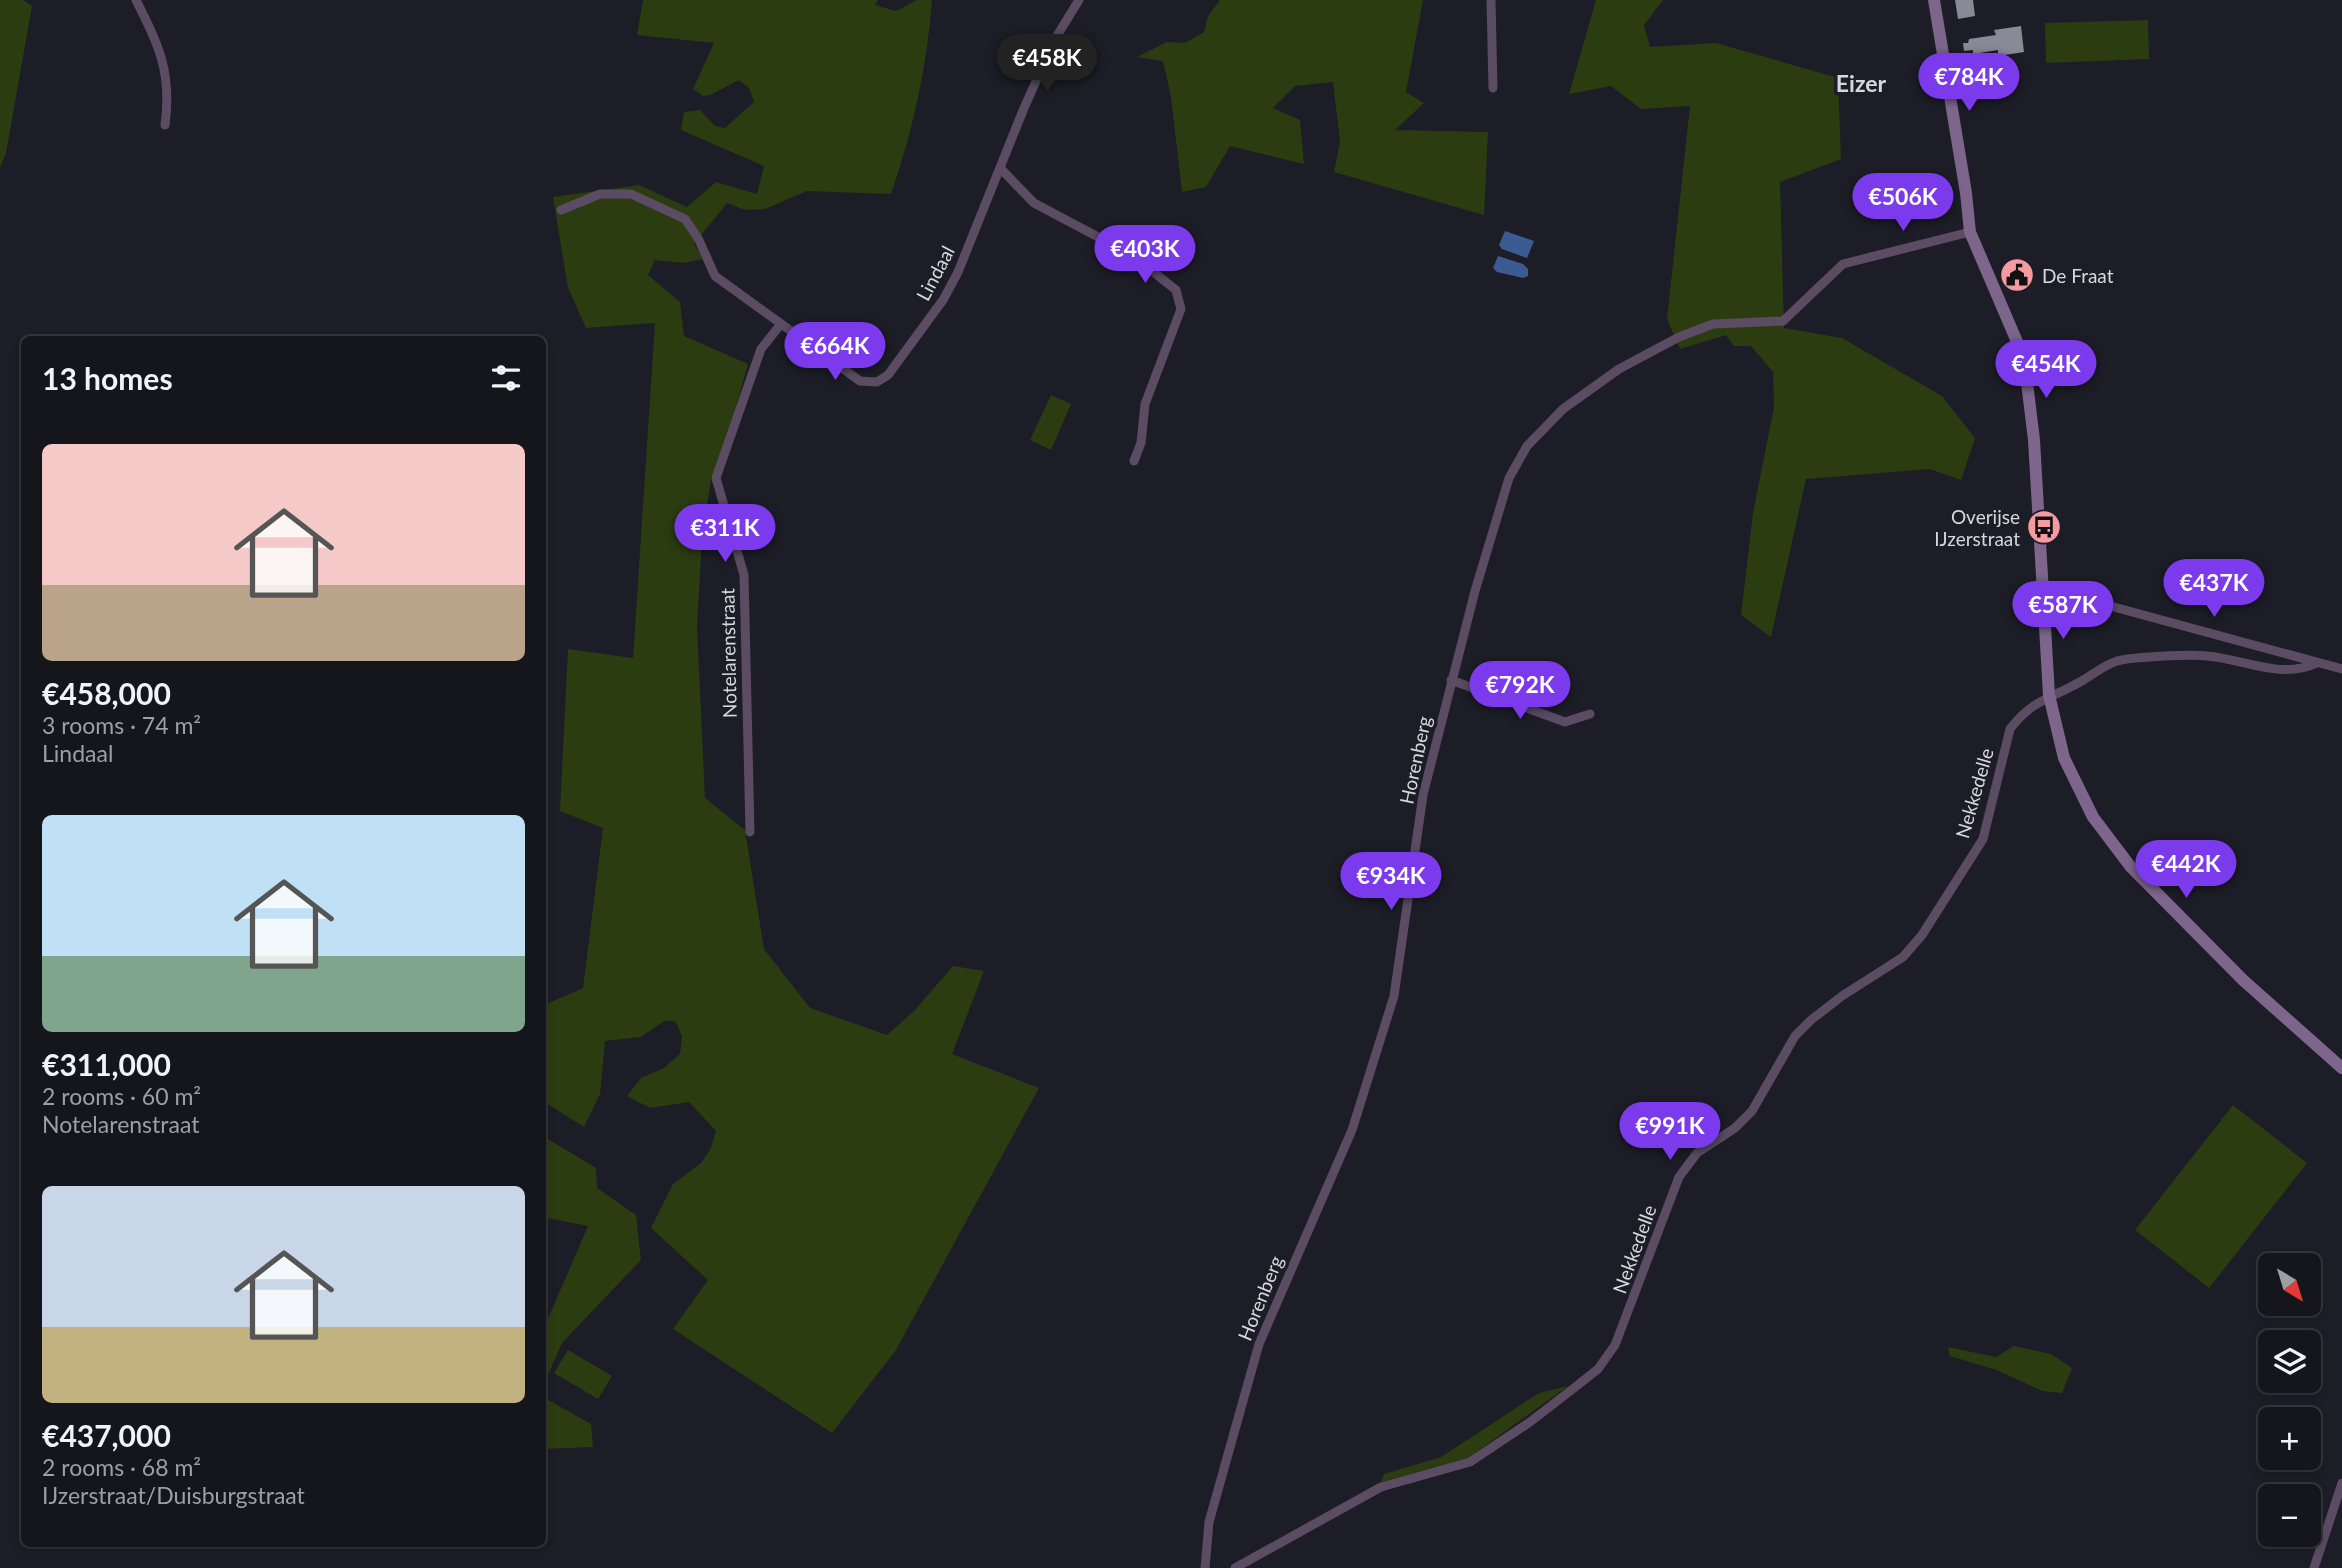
<!DOCTYPE html>
<html lang="en">
<head>
<meta charset="utf-8">
<style>
	:root { --surface:#15161c; --page:#222329; --text:#f1f3f6; --muted:#9d9fa3; --line:#34353b; --accent:#7c3aed }
	body { margin:0; font-family:Lato,sans-serif; background:var(--page); color:var(--text); height:100vh; display:flex; flex-direction:column; font-size:26px; white-space:nowrap }
	* { box-sizing:border-box; margin:0 }
	p { font-size:23px; color:var(--muted) }
	.icon { flex:none; width:38px; height:38px; fill:none; stroke:currentColor; stroke-width:2; stroke-linecap:round; stroke-linejoin:round }
	.map { position:relative; flex:1; overflow:hidden }
	.sheet { position:absolute; left:21px; top:336px; width:525px; height:1211px; display:flex; flex-direction:column; background:var(--surface); border-radius:10px; box-shadow:0 4px 10px #0003,0 0 0 2px var(--line) }
	.sheet>* { flex:none }
	.needle { width:46px; rotate:142deg }
	.fabs { position:absolute; left:2258px; top:1253px; display:grid; gap:14px }
	.fabs a { display:grid; place-items:center; width:63px; height:63px; border-radius:10px; background:var(--surface); box-shadow:0 4px 10px #0003,0 0 0 2px var(--line); font-size:35px }
	.price { position:absolute; translate:-50% -60px; padding:0 16px; border-radius:24px; background:var(--accent); color:#fff; font-size:23px; line-height:46px; filter:drop-shadow(0 2px 4px #0008) }
	.price::after { content:''; position:absolute; left:50%; top:42px; width:21px; height:16px; margin-left:-10px; background:inherit; clip-path:polygon(0 0,100% 0,50% 100%) }
	.price.selected { background:#222; color:#fff }
	ul { padding:0; list-style:none }
	li { display:grid; align-content:center; gap:14px; height:371px; padding:0 21px }
	li span { display:grid; place-items:center; height:217px; border-radius:10px; color:#555 }
	li>.icon { margin-inline-start:auto }
	span .icon { width:126px; height:126px; fill:#fffc; stroke-width:1 }
	li b { font-size:30px }
	h2 { display:flex; justify-content:space-between; align-items:center; height:84px; padding:0 21px; font-size:30px }
	.map>svg:first-child { display:block }
	.green { fill:#2b3c11 }
	.water { fill:#3b5c92 }
	.building { fill:#888a97 }
	.lines { fill:none; stroke-linecap:round; stroke-linejoin:round }
	.street { stroke:#5b4c64; stroke-width:9 }
	.secondary { stroke:#7d658c; stroke-width:12 }
	.labels { text-anchor:middle; dominant-baseline:central; stroke-width:7; stroke-linejoin:round; paint-order:stroke }
	.street-label { font-size:19px; fill:#d7d8df; stroke:#1c1d26 }
	.poi-label { font-size:19px; fill:#d7d8df; stroke:#1c1d26; text-anchor:start }
	.quarter-label { font-size:23px; font-weight:bold; fill:#d7d8df; stroke:#1c1d26 }
</style>
</head>
<body>
<div class="map">
<svg width="2342" height="1568" viewBox="0 0 2342 1568">
	<rect width="100%" height="100%" fill="#1c1d26"/>
	<!-- green -->
	<path class="green" d="M0 0H23L32 6 6 153 0 168Z
		M643 0H878L875 5 896 11 917 0H932C927 67 913 131 891 194L807 191 765 209 745 210 727 203 694 244 703 259 683 263 655 260 648 275 680 302 684 336 748 364 727 439 711 480 702 537 697 626 705 798 745 830 764 949 810 1008 887 1035 914 1011 953 966 984 971 952 1054 1039 1088 896 1350 832 1433 673 1329 708 1280 651 1228 673 1184 701 1163 711 1148 716 1131 689 1102 650 1108 627 1096 641 1078 664 1068 680 1054 682 1036 675 1021H664L641 1037 605 1041 600 1094 584 1127 543 1101 542 1006 583 988 603 828 560 811 568 649 633 658 655 323 586 328 568 288 553 197 639 185 687 207 716 182 757 194 764 166 681 130 684 112 700 110 715 126 725 128 754 102 749 88 739 80 710 95 703 96 693 89 714 43 637 35Z
		M1220 0H1423L1406 92 1424 103 1395 130 1488 132 1484 215 1334 172 1340 141 1333 82 1295 86 1273 108 1300 120 1304 164 1230 146 1206 187 1182 192 1171 97 1163 61 1137 57 1167 42 1185 43 1204 32 1208 16Z
		M1596 0H1663L1644 25 1650 47 1716 43 1838 78 1841 159 1780 182 1784 328 1842 338 1942 396 1975 438 1961 480 1930 469 1806 479 1771 637 1741 615 1753 513 1774 407 1773 372 1751 346H1734L1726 335 1680 349 1667 319 1690 106 1641 109 1611 86 1569 94Z
		M2148 20 2149 59 2046 63 2045 23Z
		M1051 395 1071 404 1051 450 1030 440Z
		M2233 1105 2307 1163 2209 1288 2135 1230Z
		M543 1136 596 1168 597 1188 636 1215 641 1260 562 1343 543 1386V1330L588 1226 543 1217Z
		M2014 1346 2051 1354 2072 1368 2062 1393 2042 1391 1997 1370 1950 1356 1948 1347 1996 1357Z
		M568 1350 612 1376 598 1399 554 1373Z
		M1568 1386 1468 1458 1381 1482 1384 1474 1441 1457 1539 1393Z
		M543 1397 591 1424 593 1447 543 1449Z"/>
	<!-- water -->
	<path class="water" d="M1505 231 1534 241 1527 258 1502 249 1499 245Z
		M1498 256 1523 264 1528 269V276L1523 278 1497 272 1493 268Z"/>
	<!-- building -->
	<path class="building" d="M1955 0H1973L1975 16 1958 19Z
		M2021 26 2024 52 1998 56V50L1973 54V50L1964 51 1963 43H1968L1969 39 1996 35 1994 30Z"/>
	<g class="lines">
		<!-- street -->
		<path class="street" d="M136 0C159 46 172 72 165 125
			M1491 0 1493 88
			M1001 169 1034 203 1132 255 1176 290 1181 309 1145 404 1141 443 1134 461
			M561 210 600 194H631L685 219 698 238 715 276 860 381 877 382 888 375 943 300 958 272 1024 108 1055 39 1079 0
			M2044 588 2342 669
			M1451 680 1565 722 1590 714
			M750 832 744 575 716 478 761 349 781 324
			M1205 1568 1209 1522 1259 1344 1352 1130 1394 996 1423 795 1475 591 1509 478 1527 446 1563 409 1619 369 1679 337 1713 324 1783 321 1843 264 1970 232
			M1235 1568 1381 1487 1470 1462 1530 1422 1574 1388 1598 1369 1615 1345 1679 1177 1697 1153 1735 1128 1752 1111 1795 1036 1811 1020 1842 996 1903 957 1922 935 1983 839 2010 729C2032 700 2050 699 2080 682 2091 676 2104 665 2117 661 2131 657 2191 654 2207 656 2244 659 2281 680 2317 663
			M2314 1568 2342 1483"/>
		<!-- secondary -->
		<path class="secondary" d="M1934 0 1966 193 1970 232 2024 358 2034 440 2049 695 2064 758 2093 817 2130 866 2243 980 2342 1068"/>
	</g>
	<!-- icons -->
	<defs>
		<g id="civic-disc" transform="scale(1.75)"><circle r="9.5" fill="#f49aa0" stroke="#1c1d26"/><path d="M-.6-6.5H3V-4.5H.6V-3L4-1V1h2V6H-6V1h2V-1L-.6-3ZM-1.2 2.5V6h2.4V2.5Z" fill="#111"/></g>
		<g id="bus-disc" transform="scale(1.75)"><circle r="9.5" fill="#f49aa0" stroke="#1c1d26"/><path d="M-5-6H5V4H4V6H2V4H-2V6H-4V4H-5ZM-3.5-4V0h7V-4ZM-3.5 1.2v1.5H-2V1.2ZM2 1.2v1.5H3.5V1.2Z" fill="#111"/></g>
	</defs>
	<g fill-rule="evenodd">
		<use href="#civic-disc" x="2017" y="275"/>
		<use href="#bus-disc" x="2044" y="527"/>
	</g>
	<g class="labels">
		<!-- street labels -->
		<g class="street-label">
			<text transform="translate(935 273) rotate(-62)">Lindaal</text>
			<text transform="translate(728 653) rotate(-91)">Notelarenstraat</text>
			<text transform="translate(1415 760) rotate(-78)">Horenberg</text>
			<text transform="translate(1974 793) rotate(-74)">Nekkedelle</text>
			<text transform="translate(1634 1249) rotate(-70)">Nekkedelle</text>
			<text transform="translate(1260 1298) rotate(-68)">Horenberg</text>
		</g>
		<!-- poi labels -->
		<g class="poi-label">
			<text x="2042" y="275">De Fraat</text>
			<text x="2020" y="516" text-anchor="end">Overijse<tspan x="2020" dy="22">IJzerstraat</tspan></text>
		</g>
		<!-- quarter labels -->
		<g class="quarter-label">
			<text x="1861" y="83">Eizer</text>
		</g>
	</g>
</svg>
<div class="fabs">
<a><svg class="needle" viewBox="-14 -14 28 28"><path d="M0-13l5 13h-10z" fill="#e53935"/><path d="M0 13l5-13h-10z" fill="#9d9fa3"/></svg></a>
<a><svg class="icon" aria-label="layers" viewBox="0 0 24 24"><path d="M12 4l9 5-9 5-9-5zM3 14l9 5 9-5"/></svg></a>
<a>+</a>
<a>−</a>
</div>
<b class="price selected" style="left:1047px;top:94px">€458K</b>
<b class="price" style="left:1969px;top:113px">€784K</b>
<b class="price" style="left:1903px;top:233px">€506K</b>
<b class="price" style="left:1145px;top:285px">€403K</b>
<b class="price" style="left:835px;top:382px">€664K</b>
<b class="price" style="left:2046px;top:400px">€454K</b>
<b class="price" style="left:725px;top:564px">€311K</b>
<b class="price" style="left:2214px;top:619px">€437K</b>
<b class="price" style="left:2063px;top:641px">€587K</b>
<b class="price" style="left:1520px;top:721px">€792K</b>
<b class="price" style="left:2186px;top:900px">€442K</b>
<b class="price" style="left:1391px;top:912px">€934K</b>
<b class="price" style="left:1670px;top:1162px">€991K</b>
<section class="sheet">
<h2>13 homes<svg class="icon" aria-label="filters" viewBox="0 0 24 24"><path d="M4 7h16M4 17h16"/><circle cx="9" cy="7" r="2"/><circle cx="15" cy="17" r="2"/></svg></h2>
<ul>
<li><span style="background:linear-gradient(#f6c9c9 65%,#b9a48a 0)"><svg class="icon" aria-label="home" viewBox="0 0 24 24"><path d="M3 11l9-7 9 7M6 9v11h12V9"/></svg></span><div><b>€458,000</b><p>3 rooms · 74 m²</p><p>Lindaal</p></div></li>
<li><span style="background:linear-gradient(#bfe0f5 65%,#7fa58c 0)"><svg class="icon" aria-label="home" viewBox="0 0 24 24"><path d="M3 11l9-7 9 7M6 9v11h12V9"/></svg></span><div><b>€311,000</b><p>2 rooms · 60 m²</p><p>Notelarenstraat</p></div></li>
<li><span style="background:linear-gradient(#c9d6e8 65%,#c2b280 0)"><svg class="icon" aria-label="home" viewBox="0 0 24 24"><path d="M3 11l9-7 9 7M6 9v11h12V9"/></svg></span><div><b>€437,000</b><p>2 rooms · 68 m²</p><p>IJzerstraat/Duisburgstraat</p></div></li>
</ul>
</section>
</div>
</body>
</html>
